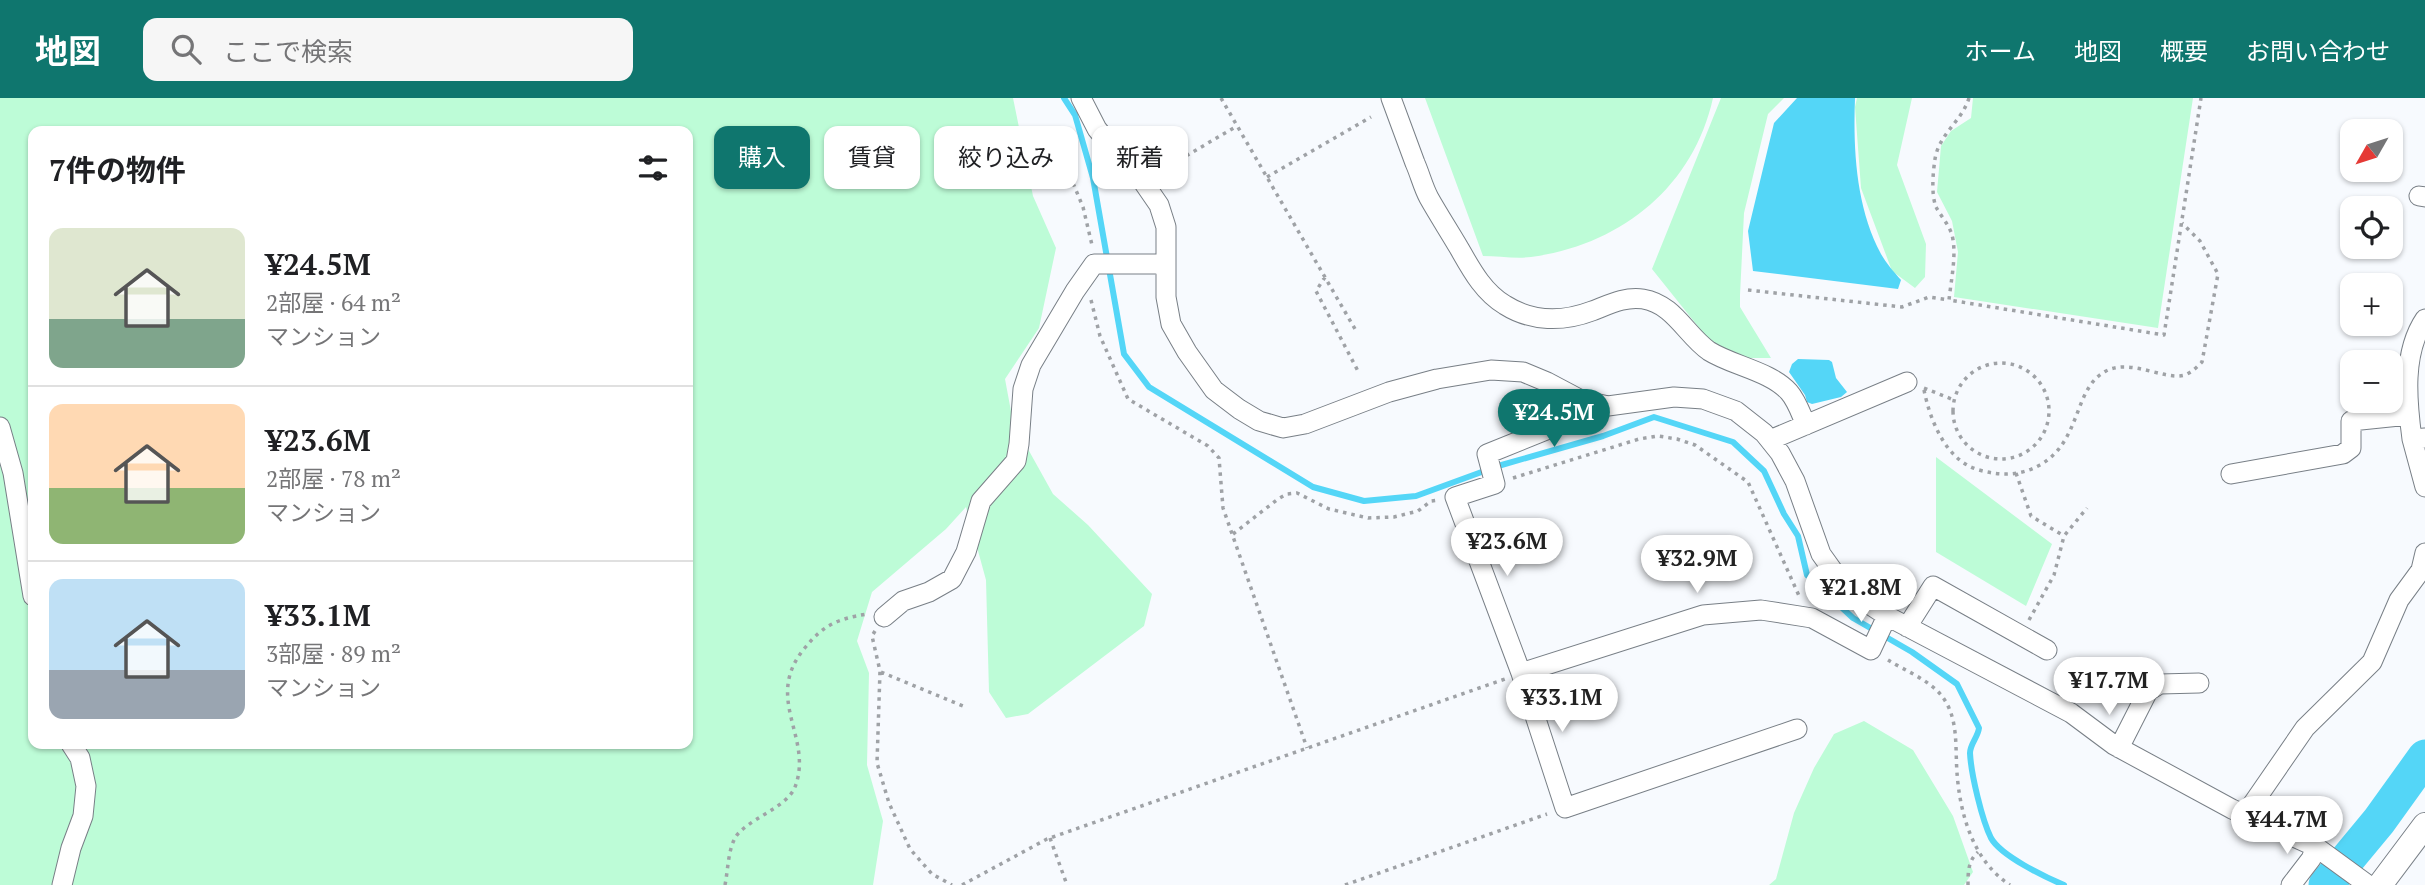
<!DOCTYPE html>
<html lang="ja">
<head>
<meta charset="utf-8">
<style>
	:root { --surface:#fff; --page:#f6f6f6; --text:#202124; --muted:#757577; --line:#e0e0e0; --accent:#0f766e }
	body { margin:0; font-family:"PT Serif","Noto Sans JP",serif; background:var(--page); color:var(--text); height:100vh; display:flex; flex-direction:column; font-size:26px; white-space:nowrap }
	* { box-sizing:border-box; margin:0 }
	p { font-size:23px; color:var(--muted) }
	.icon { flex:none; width:38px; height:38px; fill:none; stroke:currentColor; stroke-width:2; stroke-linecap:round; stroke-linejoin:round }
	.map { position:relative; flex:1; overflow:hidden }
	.details { position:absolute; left:28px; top:28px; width:665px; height:623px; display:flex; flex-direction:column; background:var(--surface); border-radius:14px; box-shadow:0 2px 5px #0004 }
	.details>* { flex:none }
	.hud { position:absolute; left:714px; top:28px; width:665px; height:63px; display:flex; gap:14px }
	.needle { width:46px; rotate:231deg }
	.buttons { position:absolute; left:2340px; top:21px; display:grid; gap:14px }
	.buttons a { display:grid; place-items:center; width:63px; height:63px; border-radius:14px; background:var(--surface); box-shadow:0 2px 5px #0004; font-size:35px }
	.price { position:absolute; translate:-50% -60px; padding:0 16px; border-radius:24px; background:#fff; color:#222; font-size:23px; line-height:46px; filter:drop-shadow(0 2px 4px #0008) }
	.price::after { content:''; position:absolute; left:50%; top:42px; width:21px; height:16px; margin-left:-10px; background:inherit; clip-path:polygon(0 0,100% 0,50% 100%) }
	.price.on { background:var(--accent); color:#fff }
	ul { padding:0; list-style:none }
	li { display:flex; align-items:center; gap:21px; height:175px; padding:0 21px }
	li+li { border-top:2px solid var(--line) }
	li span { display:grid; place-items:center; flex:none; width:196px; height:140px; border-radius:14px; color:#555 }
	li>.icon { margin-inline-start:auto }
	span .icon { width:84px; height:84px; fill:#fffc; stroke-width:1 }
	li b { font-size:30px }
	h2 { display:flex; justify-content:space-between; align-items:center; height:84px; padding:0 21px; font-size:30px }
	.tag { padding:0 24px; border-radius:14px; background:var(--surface); box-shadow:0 2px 5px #0004; font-size:24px; line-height:63px }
	.tag.on { background:var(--accent); color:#fff }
	header { display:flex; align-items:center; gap:42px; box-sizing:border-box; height:98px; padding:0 35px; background:var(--accent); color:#fff }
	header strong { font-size:33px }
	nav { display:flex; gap:38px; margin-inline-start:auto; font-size:24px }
	.search { width:490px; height:63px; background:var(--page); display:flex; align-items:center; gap:18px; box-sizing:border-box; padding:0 24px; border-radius:14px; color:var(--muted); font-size:26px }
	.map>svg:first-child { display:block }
	.green { fill:#bdfcd7; fill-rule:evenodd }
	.water { fill:#54d6f7 }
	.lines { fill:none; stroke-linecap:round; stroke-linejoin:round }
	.stream { stroke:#54d6f7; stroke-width:6 }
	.river { stroke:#54d6f7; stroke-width:35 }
	.minor-casing { stroke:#787f86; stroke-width:21 }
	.major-casing { stroke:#787f86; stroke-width:26 }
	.path { stroke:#9fa2a6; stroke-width:3.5; stroke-dasharray:3.5 5; stroke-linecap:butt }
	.minor { stroke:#fff; stroke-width:19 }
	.major { stroke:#fff; stroke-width:24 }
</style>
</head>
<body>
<header>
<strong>地図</strong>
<div class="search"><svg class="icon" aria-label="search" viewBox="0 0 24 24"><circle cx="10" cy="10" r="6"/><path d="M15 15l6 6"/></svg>ここで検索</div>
<nav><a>ホーム</a><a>地図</a><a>概要</a><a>お問い合わせ</a></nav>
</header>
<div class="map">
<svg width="2425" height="787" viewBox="0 0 2425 787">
	<rect width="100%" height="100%" fill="#f7fafe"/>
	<!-- green -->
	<path class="green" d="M0 0H1013L1033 98 1056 150 1039 230 1005 281 1013 324 1053 396 1088 427 1152 496 1144 528 1028 616 1006 620 989 594 986 482 966 409 946 431 872 494 857 543 869 575 867 667 883 723 873 787H0ZM33 33H688V646H33Z
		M1425 0H1713C1693 90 1620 147 1531 159 1516 161 1498 158 1483 158Z
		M1721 0H1784L1768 16 1744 115 1740 197V209L1771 260H1738L1708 241 1652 171Z
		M1857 0H1912L1897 67 1926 146 1925 179 1915 190 1892 173 1861 90 1855 9Z
		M1973 0H2193L2158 230 1954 199 1958 154 1952 123 1937 94 1941 48 1951 33 1971 20Z
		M1936 359 2052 446 2026 508 1936 454Z
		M1864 623 1913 652 1953 718 1973 774 1964 787H1769L1776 781 1794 715 1814 670 1834 636Z"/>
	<!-- water -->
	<path class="water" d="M1797 0H1855C1853 52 1856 109 1881 156 1886 165 1894 174 1901 182L1898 191 1753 173 1748 133 1774 25Z
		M1798 261 1829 262 1832 264 1836 280 1847 294 1841 299 1812 306 1807 304 1805 297 1789 274 1792 266Z"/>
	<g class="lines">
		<!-- stream -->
		<path class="stream" d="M1064 0 1075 17 1093 80 1124 256 1149 289 1313 389 1364 403 1416 398 1498 368 1603 338 1654 319 1733 344 1764 373 1784 416 1798 438 1807 477 1853 520 1912 554 1957 586 1979 630C1978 639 1970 646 1970 655 1971 676 1982 722 1991 740 2001 758 2045 779 2064 787"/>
		<!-- river -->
		<path class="river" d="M2326 787 2379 723 2425 659"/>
		<!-- minor casing -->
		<g class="minor-casing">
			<path id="minor" d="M1081 0 1097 31 1121 60 1137 75 1159 107 1166 129V199L1171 226 1187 254 1214 292 1239 311 1259 323 1283 330 1305 326 1389 294 1437 281 1491 272 1523 274 1547 284 1581 302 1608 308 1674 299 1703 301 1736 313 1764 335 1780 355 1795 383 1821 456 1846 491 1887 518 2071 615 2114 647 2232 711 2316 749 2368 787
				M1391 0C1399 22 1407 43 1415 65 1420 76 1423 89 1429 100 1438 116 1449 133 1459 150 1471 171 1483 194 1505 207 1532 224 1563 224 1592 213 1608 207 1625 198 1643 201 1674 206 1686 237 1709 253 1733 268 1770 273 1789 294 1797 303 1801 316 1806 327
				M2419 98 2425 99
				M2425 221C2402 255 2407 303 2412 341L2425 340
				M1587 303 1576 320 1487 356 1495 386 1455 399 1521 575 1565 710 1797 631
				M0 329 13 375 33 498
				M2412 341 2425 389
				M1770 342 1907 284
				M2231 376 2343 356 2351 350V323L2409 317
				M884 519 903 503 929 494 952 481 966 454 981 403 1016 363 1019 346 1023 291 1031 267 1075 193 1094 166H1157L1166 169
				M1907 529 1933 488 2047 552
				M1521 575 1703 517 1761 512 1812 520 1871 552 1887 518
				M2119 650 2148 593 2160 586 2199 585
				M2245 717 2305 630 2372 564 2399 502 2421 472 2425 455
				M62 787 71 750 83 718 86 688 80 660 71 646
				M2291 787 2311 761 2316 749"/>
		</g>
		<!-- major casing -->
		<g class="major-casing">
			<path id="major" d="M2380 787 2425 727"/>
		</g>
		<!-- path -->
		<path class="path" d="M1221 0 1355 231
			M1969 0C1962 23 1939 36 1935 61 1933 74 1931 96 1936 109 1941 118 1949 127 1952 137 1957 156 1951 182 1949 202L2164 237 2201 0
			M1060 54 1083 109 1092 147
			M1157 75 1237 28
			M1267 79 1371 19
			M1325 179 1316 193 1359 275
			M1748 192 1902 209 1929 199 1949 202
			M1091 202 1100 238 1128 301 1208 348 1219 360 1223 410 1307 650
			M1953 313a48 48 0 1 1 96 0a48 48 0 1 1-96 0Z
			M1924 290 1954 302
			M1924 292C1930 322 1946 363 1979 372 2001 378 2020 378 2040 367 2082 343 2073 290 2106 273 2131 260 2165 283 2185 277 2192 274 2197 269 2202 264L2218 176 2200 143 2182 125
			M2016 375 2031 418 2064 438
			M1513 380 1639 341 1658 338 1677 341 1695 347 1748 384 1800 500
			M1233 436 1278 401 1287 396 1297 395 1329 411 1368 420 1394 419 1418 413 1431 403 1439 402
			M2029 522 2054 477 2064 438 2087 410
			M875 533 872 538 880 573 877 665 889 705 910 751 932 776 952 787
			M1888 562C1904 572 1929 582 1941 597 1959 619 1955 648 1957 675 1960 716 1973 763 2010 787
			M881 574 963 608
			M1050 740 1067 787
			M725 787C728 772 728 753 735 740 745 722 787 710 795 689 814 640 763 601 804 551 823 527 837 521 867 516
			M962 787 1047 741 1505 581
			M1345 787 1547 716
			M1968 787C1968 774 1968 763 1978 754"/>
		<!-- minor -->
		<use href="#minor" class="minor"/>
		<!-- major -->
		<use href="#major" class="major"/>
	</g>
</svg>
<div class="buttons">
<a><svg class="needle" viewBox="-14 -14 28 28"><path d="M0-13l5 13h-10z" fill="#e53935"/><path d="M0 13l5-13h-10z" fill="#757577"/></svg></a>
<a><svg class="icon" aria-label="locate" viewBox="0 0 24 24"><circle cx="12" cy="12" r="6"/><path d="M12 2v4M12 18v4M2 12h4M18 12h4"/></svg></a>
<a>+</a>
<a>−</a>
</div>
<b class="price on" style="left:1554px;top:351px">¥24.5M</b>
<b class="price" style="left:1507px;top:480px">¥23.6M</b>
<b class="price" style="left:1697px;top:497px">¥32.9M</b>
<b class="price" style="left:1861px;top:526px">¥21.8M</b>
<b class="price" style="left:2109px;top:619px">¥17.7M</b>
<b class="price" style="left:1562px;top:636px">¥33.1M</b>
<b class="price" style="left:2287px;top:758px">¥44.7M</b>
<div class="hud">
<a class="tag on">購入</a>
<a class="tag">賃貸</a>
<a class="tag">絞り込み</a>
<a class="tag">新着</a>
</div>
<section class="details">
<h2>7件の物件<svg class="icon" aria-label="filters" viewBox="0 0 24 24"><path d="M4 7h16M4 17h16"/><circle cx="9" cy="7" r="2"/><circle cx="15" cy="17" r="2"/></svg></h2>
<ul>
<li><span style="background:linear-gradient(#dfe7d0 65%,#7fa58c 0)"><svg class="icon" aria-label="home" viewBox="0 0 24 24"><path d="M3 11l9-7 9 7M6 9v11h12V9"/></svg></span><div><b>¥24.5M</b><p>2部屋 · 64 m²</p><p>マンション</p></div></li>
<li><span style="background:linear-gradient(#ffd9b3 60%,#8fb573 0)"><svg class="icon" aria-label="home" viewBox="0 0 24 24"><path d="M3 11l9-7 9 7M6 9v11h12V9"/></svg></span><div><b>¥23.6M</b><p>2部屋 · 78 m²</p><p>マンション</p></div></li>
<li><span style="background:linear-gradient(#bfe0f5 65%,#9aa5b1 0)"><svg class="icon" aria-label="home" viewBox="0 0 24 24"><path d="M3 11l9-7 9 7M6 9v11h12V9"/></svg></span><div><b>¥33.1M</b><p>3部屋 · 89 m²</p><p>マンション</p></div></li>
</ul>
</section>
</div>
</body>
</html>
